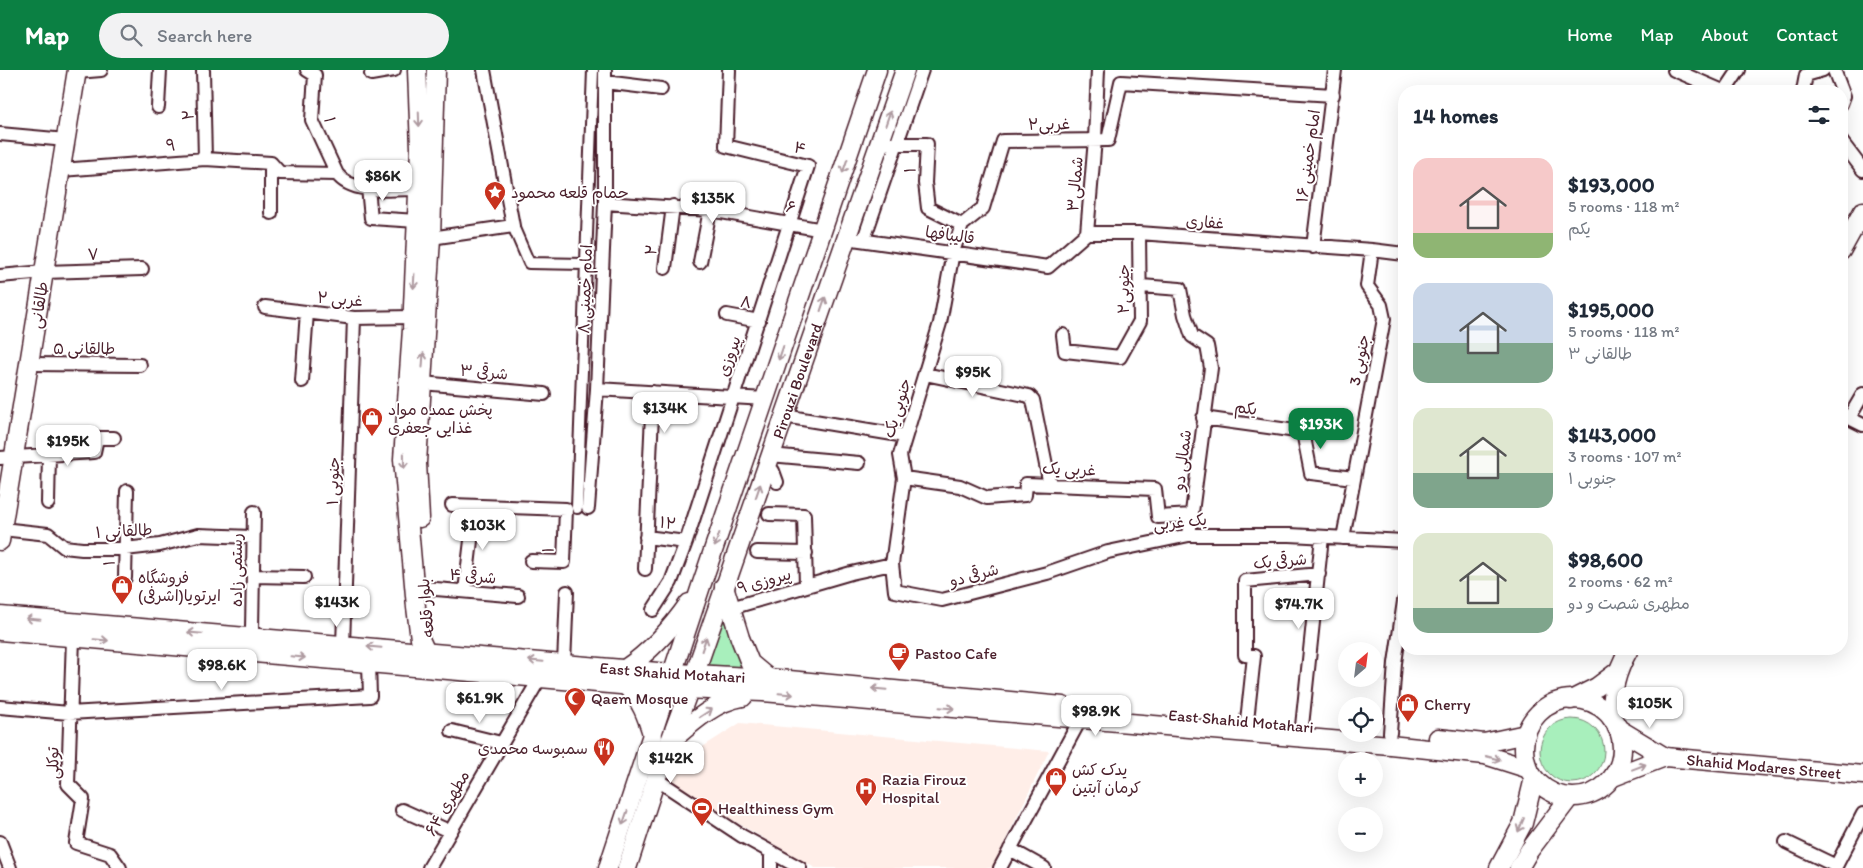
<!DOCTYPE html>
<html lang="en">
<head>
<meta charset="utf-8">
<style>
	:root { --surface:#fff; --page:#f2f2f3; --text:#1f2937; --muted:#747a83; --accent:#0b8043 }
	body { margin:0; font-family:Itim,"Playpen Sans Arabic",sans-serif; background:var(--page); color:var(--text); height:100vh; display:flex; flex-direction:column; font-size:19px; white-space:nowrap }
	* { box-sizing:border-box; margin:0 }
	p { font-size:16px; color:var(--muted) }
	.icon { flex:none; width:28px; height:28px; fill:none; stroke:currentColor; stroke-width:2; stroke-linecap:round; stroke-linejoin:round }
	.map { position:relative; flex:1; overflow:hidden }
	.sheet { position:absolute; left:1398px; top:15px; width:450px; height:570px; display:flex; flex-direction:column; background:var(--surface); border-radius:20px; box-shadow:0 5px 20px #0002 }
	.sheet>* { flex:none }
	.needle { width:32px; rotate:28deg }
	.controls { position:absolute; left:1338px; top:572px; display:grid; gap:10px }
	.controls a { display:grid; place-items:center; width:45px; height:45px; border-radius:50%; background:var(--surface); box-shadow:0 5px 20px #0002; font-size:25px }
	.price { position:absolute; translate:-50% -42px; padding:0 11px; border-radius:10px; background:#fff; color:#222; font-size:16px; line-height:32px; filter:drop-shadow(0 1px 2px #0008) }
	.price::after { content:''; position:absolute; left:50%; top:30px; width:15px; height:11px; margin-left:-8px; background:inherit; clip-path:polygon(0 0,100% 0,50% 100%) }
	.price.selected { background:var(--accent); color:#fff }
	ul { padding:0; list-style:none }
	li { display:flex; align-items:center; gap:15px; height:125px; padding:0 15px }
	li span { display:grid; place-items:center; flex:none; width:140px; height:100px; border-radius:15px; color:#555 }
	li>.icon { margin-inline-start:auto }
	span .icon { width:60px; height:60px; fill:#fffc; stroke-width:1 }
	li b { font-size:21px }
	h2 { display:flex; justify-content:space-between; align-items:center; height:60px; padding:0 15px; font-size:21px }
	header { display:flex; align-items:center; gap:30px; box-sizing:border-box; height:70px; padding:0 25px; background:var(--accent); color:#fff }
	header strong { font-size:24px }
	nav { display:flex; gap:28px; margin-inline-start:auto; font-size:18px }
	.search { width:350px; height:45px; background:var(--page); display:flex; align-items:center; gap:12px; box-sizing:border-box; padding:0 18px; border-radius:28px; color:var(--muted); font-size:19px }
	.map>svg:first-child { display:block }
	.built { fill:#ffeee8 }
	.green { fill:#a8efbc; stroke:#798774 }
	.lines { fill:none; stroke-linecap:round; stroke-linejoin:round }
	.pedestrian-casing { stroke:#4a1f2b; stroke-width:14 }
	.minor-casing { stroke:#4a1f2b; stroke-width:16 }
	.secondary-casing { stroke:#4a1f2b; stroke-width:21 }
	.pedestrian { stroke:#fff; stroke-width:10 }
	.minor { stroke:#fff; stroke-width:12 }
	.secondary { stroke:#fff; stroke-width:18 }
	.oneway { stroke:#ae9aa0 }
	.labels { text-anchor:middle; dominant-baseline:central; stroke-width:4; stroke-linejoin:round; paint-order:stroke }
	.street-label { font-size:16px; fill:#4a1f2b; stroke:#fff }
	.poi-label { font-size:16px; fill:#4a1f2b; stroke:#fff; text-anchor:start }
</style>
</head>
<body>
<header>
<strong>Map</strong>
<div class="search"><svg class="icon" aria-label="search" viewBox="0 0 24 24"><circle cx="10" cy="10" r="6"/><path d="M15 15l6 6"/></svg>Search here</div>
<nav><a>Home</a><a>Map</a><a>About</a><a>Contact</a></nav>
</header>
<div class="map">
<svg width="1863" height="798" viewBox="0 0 1863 798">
	<rect width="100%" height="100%" fill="#fff"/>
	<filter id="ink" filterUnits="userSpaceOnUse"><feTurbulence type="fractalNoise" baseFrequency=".02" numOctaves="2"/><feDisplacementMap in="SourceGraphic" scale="10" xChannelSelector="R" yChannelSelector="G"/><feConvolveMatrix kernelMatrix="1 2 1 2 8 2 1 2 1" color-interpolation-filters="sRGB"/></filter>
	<g filter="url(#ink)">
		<!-- built -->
		<path class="built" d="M740 653 1049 681 992 798H815L669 713 690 685Z"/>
		<!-- green -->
		<path class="green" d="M722 547 745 599 705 598Z
			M1540 681a32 32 0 1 1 64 0a32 32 0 1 1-64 0Z"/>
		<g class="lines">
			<!-- pedestrian casing -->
			<g class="pedestrian-casing">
				<path id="pedestrian" d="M513 156 529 193 585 194
					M577 438 593 0"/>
			</g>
			<!-- minor casing -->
			<g class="minor-casing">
				<path id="minor" d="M203 0 205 89
					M307 0 315 5 312 50 337 104
					M1674 0 1723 21
					M1834 0 1844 26 1841 34
					M77 2 101 0
					M371 4 394 0
					M605 12 661 19
					M1725 21 1739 0
					M1803 21 1806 5 1823 0
					M1333 25 1121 12 1108 70 1003 71 983 138 962 155 953 182 940 253 900 385 904 408 892 494 895 521 942 530 1047 503 1108 482 1189 465H1290L1404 471
					M158 37 160 0
					M0 64 66 70
					M1841 71 1863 100
					M889 74H927L925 113 928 138 962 155
					M271 93V143
					M61 100 205 89 271 93 280 103 337 104C352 125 394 119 418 119
					M368 118 371 148 417 151
					M605 133 710 140 823 160
					M1087 163 1095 69 1098 0
					M431 168 513 156 484 0
					M846 168 1048 197 1087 163H1139L1372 180 1404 184
					M864 169 922 0
					M1313 177 1335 0
					M700 192 710 140
					M665 198 673 136
					M0 206 44 202 142 199
					M1141 216 1180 219 1185 245 1192 266 1207 276 1211 298 1189 465
					M265 237 354 248 412 247
					M727 245 759 251
					M1063 265 1065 281 1120 287 1140 251 1139 163
					M29 294 140 295
					M925 304 1029 326 1033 330 1050 415
					M302 311 307 242
					M422 313 544 324
					M597 319 765 329
					M1843 345 1863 355
					M784 346 905 366
					M1203 348 1303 362 1311 403 1354 408
					M1849 348 1863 324
					M770 385 859 393
					M0 388 94 382 97 368H114
					M765 399 773 401 777 412
					M904 408 960 416 987 428 1025 425 1026 414 1155 419 1158 447 1192 445
					M48 433 49 384
					M452 435 566 439 564 492 531 491
					M588 438 597 319 605 133V0
					M769 444 804 445 806 515
					M2 459 48 464 64 477 82 479H125L160 475 198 465 252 467
					M646 467 686 472
					M1343 468 1384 249 1381 235 1367 216 1372 180
					M757 482 806 483
					M645 499 653 322
					M253 506 304 507
					M125 508 127 421
					M424 518 518 526
					M465 521 475 437
					M731 538 851 503 892 494
					M653 540 671 512 686 472 808 96 726 76 729 0
					M252 559 254 442
					M73 568 68 714 83 729 76 773 110 784 120 798
					M343 575 354 248
					M564 594 567 522
					M0 637 69 643 370 626 369 593
					M1247 651 1254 586 1245 585V511L1319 504
					M1302 656 1322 467
					M452 661 501 673
					M1390 663 1395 593 1404 531
					M656 709 742 766 800 798
					M402 740 449 761
					M0 772 10 798
					M1786 772 1836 796
					M1010 779 1044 798
					M429 798 540 608
					M771 798V782
					M1000 798 1080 650
					M1835 798 1863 744"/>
			</g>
			<!-- secondary casing -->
			<g class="secondary-casing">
				<g id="secondary">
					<path d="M417 0 420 78 412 259 403 389 416 537 420 569 426 582"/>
					<path d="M1841 181 1863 141"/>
					<path d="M420 448 417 393 431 168 436 0"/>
					<path d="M0 471 77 0"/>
					<path d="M724 516 740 568 750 593 768 608"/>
					<path id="s1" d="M0 546 658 602 768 608 1063 636"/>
					<path d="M0 561 655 618 763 622 1390 675 1485 685 1529 699"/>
					<path d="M625 599C651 581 671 559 689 533"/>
					<path d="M625 615C641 629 647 647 653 667"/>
					<circle cx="1573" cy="678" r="49"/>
					<path d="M1571 630 1597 617 1617 602"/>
					<path d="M1612 649C1612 620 1615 604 1629 579"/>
					<path d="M1617 658 1665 687"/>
					<path d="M1438 668 1484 673 1526 664"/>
					<path d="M671 671C693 652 714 632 743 627"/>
					<path id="s2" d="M1613 707 1665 687 1863 705"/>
					<path d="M608 798 701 516 877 0"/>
					<path id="s3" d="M627 798 656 709 689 620 905 0"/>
					<path d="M1499 798 1523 753 1534 708"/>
					<path d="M1519 798 1529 781 1570 727"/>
				</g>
			</g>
			<!-- pedestrian -->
			<use href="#pedestrian" class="pedestrian"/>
			<!-- minor -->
			<use href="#minor" class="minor"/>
			<!-- secondary -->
			<use href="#secondary" class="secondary"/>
		</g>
		<!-- one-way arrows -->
		<defs><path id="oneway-shaft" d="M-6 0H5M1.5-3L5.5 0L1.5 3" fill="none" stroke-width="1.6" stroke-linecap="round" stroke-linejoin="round" transform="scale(1.25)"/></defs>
		<g class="oneway">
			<use href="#oneway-shaft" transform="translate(888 48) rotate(-71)"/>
			<use href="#oneway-shaft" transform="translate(419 49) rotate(88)"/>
			<use href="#oneway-shaft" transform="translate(845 96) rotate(109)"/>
			<use href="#oneway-shaft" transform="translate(414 211) rotate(93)"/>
			<use href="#oneway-shaft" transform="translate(823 234) rotate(-71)"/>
			<use href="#oneway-shaft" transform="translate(781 283) rotate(109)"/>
			<use href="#oneway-shaft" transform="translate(423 290) rotate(-86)"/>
			<use href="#oneway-shaft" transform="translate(404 391) rotate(89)"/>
			<use href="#oneway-shaft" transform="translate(758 421) rotate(-71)"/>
			<use href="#oneway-shaft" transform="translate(717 470) rotate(109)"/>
			<use href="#oneway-shaft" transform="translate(33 549) rotate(-175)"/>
			<use href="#oneway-shaft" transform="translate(195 563) rotate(-175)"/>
			<use href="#oneway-shaft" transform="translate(101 570) rotate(5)"/>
			<use href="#oneway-shaft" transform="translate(704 574) rotate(-71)"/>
			<use href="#oneway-shaft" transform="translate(374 577) rotate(-175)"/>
			<use href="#oneway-shaft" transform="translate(298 587) rotate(5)"/>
			<use href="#oneway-shaft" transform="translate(536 591) rotate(-175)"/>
			<use href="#oneway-shaft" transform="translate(879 619) rotate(-175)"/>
			<use href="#oneway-shaft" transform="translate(786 624) rotate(5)"/>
			<use href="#oneway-shaft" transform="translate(947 638) rotate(5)"/>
			<use href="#oneway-shaft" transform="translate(706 643) rotate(-33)"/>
			<use href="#oneway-shaft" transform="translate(1493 688) rotate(16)"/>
			<use href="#oneway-shaft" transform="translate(1639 697) rotate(-21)"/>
			<use href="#oneway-shaft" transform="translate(625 748) rotate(109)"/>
			<use href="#oneway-shaft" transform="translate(1521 755) rotate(113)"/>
		</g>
	</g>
	<!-- icons -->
	<defs>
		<g id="sight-pin" transform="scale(1.125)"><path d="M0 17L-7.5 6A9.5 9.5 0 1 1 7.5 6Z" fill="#c8321e" stroke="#fff"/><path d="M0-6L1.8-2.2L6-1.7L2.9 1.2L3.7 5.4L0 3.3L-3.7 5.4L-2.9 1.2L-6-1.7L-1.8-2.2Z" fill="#fff"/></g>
		<g id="shop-pin" transform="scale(1.125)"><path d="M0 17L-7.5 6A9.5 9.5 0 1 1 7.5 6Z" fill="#c8321e" stroke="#fff"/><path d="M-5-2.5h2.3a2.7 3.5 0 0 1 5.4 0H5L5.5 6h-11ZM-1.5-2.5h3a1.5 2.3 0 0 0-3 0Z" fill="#fff"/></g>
		<g id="cafe-pin" transform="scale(1.125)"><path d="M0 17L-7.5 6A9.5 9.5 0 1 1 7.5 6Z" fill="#c8321e" stroke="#fff"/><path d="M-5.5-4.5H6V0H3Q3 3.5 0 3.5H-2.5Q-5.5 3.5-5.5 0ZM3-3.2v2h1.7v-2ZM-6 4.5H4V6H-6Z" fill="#fff"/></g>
		<g id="mosque-pin" transform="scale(1.125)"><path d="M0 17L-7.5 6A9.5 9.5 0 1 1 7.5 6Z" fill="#c8321e" stroke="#fff"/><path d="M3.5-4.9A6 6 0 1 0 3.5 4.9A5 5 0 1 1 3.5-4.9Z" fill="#fff"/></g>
		<g id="restaurant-pin" transform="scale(1.125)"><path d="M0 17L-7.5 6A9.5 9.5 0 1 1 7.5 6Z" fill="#c8321e" stroke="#fff"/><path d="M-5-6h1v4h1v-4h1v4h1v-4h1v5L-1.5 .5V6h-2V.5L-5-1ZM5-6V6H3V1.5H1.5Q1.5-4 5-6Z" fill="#fff"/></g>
		<g id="hospital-pin" transform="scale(1.125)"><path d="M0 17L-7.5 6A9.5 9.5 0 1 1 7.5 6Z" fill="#c8321e" stroke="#fff"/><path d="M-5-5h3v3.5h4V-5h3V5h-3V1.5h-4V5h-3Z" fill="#fff"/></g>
		<g id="stadium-pin" transform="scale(1.125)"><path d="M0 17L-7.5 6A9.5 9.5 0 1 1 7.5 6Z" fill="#c8321e" stroke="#fff"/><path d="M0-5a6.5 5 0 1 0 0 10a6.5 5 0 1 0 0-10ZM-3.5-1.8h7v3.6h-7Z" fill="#fff"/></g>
	</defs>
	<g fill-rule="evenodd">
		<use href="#sight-pin" x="495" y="122"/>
		<use href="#shop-pin" x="372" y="348"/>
		<use href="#shop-pin" x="122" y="516"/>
		<use href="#cafe-pin" x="899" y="583"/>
		<use href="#mosque-pin" x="575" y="628"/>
		<use href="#shop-pin" x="1408" y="634"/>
		<use href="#restaurant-pin" x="604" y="678"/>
		<use href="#shop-pin" x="1056" y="708"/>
		<use href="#hospital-pin" x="866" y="718"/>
		<use href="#stadium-pin" x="702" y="738"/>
	</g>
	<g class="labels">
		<!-- street labels -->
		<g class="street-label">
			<text transform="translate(188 45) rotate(-91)">۲</text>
			<text transform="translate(330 50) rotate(80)">۱</text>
			<text transform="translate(1049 54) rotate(-1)">غربی۲</text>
			<text transform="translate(171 75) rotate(-4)">۹</text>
			<text transform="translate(800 78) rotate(17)">۴</text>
			<text transform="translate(1308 86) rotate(-82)">امام خمینی ۱۶</text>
			<text transform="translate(910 100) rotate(-87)">۱</text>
			<text transform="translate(1075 114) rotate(-85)">شمالی۳</text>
			<text transform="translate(791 137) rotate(10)">۶</text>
			<text transform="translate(1205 152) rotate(4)">غفاری</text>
			<text transform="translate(950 165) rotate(8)">قالیبافها</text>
			<text transform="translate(651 180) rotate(-82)">۲</text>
			<text transform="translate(93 184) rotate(-2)">۷</text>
			<text transform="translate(585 219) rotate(-88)">امام خمینی ۸</text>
			<text transform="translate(1123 219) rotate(-90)">جنوبی۲</text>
			<text transform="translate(340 229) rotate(5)">۲ غربی</text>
			<text transform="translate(746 232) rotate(9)">۸</text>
			<text transform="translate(39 235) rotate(-81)">طالقانی</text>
			<text x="84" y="278">طالقانی ۵</text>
			<text transform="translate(729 286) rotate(-71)">پیروزی</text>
			<text transform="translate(1359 290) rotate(-79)">جنوبی 3</text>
			<text transform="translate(484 302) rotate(5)">۳ شرقی</text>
			<text stroke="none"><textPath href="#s3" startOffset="516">Pirouzi Boulevard</textPath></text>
			<text transform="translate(897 338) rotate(-73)">جنوبی یک</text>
			<text transform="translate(1246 338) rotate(8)">یکم</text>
			<text transform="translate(1182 390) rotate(-83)">شمالی دو</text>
			<text transform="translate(1069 399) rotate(2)">غربی یک</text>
			<text transform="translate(333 411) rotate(-88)">۱ جنوبی</text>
			<text transform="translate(1180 452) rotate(-6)">یک غربی</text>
			<text transform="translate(668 453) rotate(8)">۱۲</text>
			<text transform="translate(124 461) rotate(-3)">طالقانی ۱</text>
			<text transform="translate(548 480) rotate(-85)">۱</text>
			<text transform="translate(1280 491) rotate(-5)">شرقی یک</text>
			<text transform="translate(109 493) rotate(-89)">۱</text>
			<text transform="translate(236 500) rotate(-90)">رستمی زاده</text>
			<text transform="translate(974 505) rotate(-15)">شرقی دو</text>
			<text transform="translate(473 506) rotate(5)">شرقی ۴</text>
			<text transform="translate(764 511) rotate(-16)">پیروزی ۹</text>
			<text transform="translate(426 538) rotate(-95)">بلوار قلعه</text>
			<text stroke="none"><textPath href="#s1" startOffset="675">East Shahid Motahari</textPath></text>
			<text transform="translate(1241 651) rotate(5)">East Shahid Motahari</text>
			<text transform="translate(53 693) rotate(-91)">توکلی</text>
			<text stroke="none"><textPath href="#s2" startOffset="155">Shahid Modares Street</textPath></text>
			<text transform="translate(447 733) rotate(-60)">مطهری ۶۴</text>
		</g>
		<!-- poi labels -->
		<g class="poi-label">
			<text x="511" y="122">حمام قلعه محمود</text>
			<text x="388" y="339">پخش عمده مواد<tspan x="388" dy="18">غذایی جعفری</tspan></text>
			<text x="138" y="507">فروشگاه<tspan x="138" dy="18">ایرتویا(اشرفی)</tspan></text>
			<text x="915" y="583">Pastoo Cafe</text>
			<text x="591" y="628">Qaem Mosque</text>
			<text x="1424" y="634">Cherry</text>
			<text x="588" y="678" text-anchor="end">سمبوسه محمدی</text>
			<text x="1072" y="699">یدک کش<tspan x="1072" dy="18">کرمان آبتین</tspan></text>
			<text x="882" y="709">Razia Firouz<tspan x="882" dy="18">Hospital</tspan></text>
			<text x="718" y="738">Healthiness Gym</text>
		</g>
	</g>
</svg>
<div class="controls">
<a><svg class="needle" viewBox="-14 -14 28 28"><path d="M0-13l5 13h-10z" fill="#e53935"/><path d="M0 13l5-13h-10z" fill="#747a83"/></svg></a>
<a><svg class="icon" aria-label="locate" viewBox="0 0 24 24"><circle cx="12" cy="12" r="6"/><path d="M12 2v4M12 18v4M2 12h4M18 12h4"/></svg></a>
<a>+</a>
<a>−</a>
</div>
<b class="price" style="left:383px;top:132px">$86K</b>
<b class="price" style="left:713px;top:154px">$135K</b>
<b class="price" style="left:973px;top:328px">$95K</b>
<b class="price" style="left:665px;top:364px">$134K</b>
<b class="price selected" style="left:1321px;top:380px">$193K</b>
<b class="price" style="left:68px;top:397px">$195K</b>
<b class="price" style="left:483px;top:481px">$103K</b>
<b class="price" style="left:337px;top:558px">$143K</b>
<b class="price" style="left:1299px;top:560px">$74.7K</b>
<b class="price" style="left:222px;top:621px">$98.6K</b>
<b class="price" style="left:480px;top:654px">$61.9K</b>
<b class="price" style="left:1650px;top:659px">$105K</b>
<b class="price" style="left:1096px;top:667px">$98.9K</b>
<b class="price" style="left:671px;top:714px">$142K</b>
<section class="sheet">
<h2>14 homes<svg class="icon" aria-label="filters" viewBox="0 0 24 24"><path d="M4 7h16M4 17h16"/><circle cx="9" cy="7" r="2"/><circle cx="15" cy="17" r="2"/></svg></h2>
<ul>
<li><span style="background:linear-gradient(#f6c9c9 75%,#8fb573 0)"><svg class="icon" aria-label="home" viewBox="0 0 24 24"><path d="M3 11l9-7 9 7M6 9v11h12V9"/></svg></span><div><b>$193,000</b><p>5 rooms · 118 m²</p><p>یکم</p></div></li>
<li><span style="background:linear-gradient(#c9d6e8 60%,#7fa58c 0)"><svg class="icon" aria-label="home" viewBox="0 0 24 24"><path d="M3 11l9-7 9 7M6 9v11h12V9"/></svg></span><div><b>$195,000</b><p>5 rooms · 118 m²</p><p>طالقانی ۳</p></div></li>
<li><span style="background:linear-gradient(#dfe7d0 65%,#7fa58c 0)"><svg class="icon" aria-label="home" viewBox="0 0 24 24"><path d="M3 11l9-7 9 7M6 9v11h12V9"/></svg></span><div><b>$143,000</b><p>3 rooms · 107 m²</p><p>۱ جنوبی</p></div></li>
<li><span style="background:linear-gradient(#dfe7d0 75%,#7fa58c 0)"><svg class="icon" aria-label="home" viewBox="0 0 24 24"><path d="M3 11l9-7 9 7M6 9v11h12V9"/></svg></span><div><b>$98,600</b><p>2 rooms · 62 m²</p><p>مطهری شصت و دو</p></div></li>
</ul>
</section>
</div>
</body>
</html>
